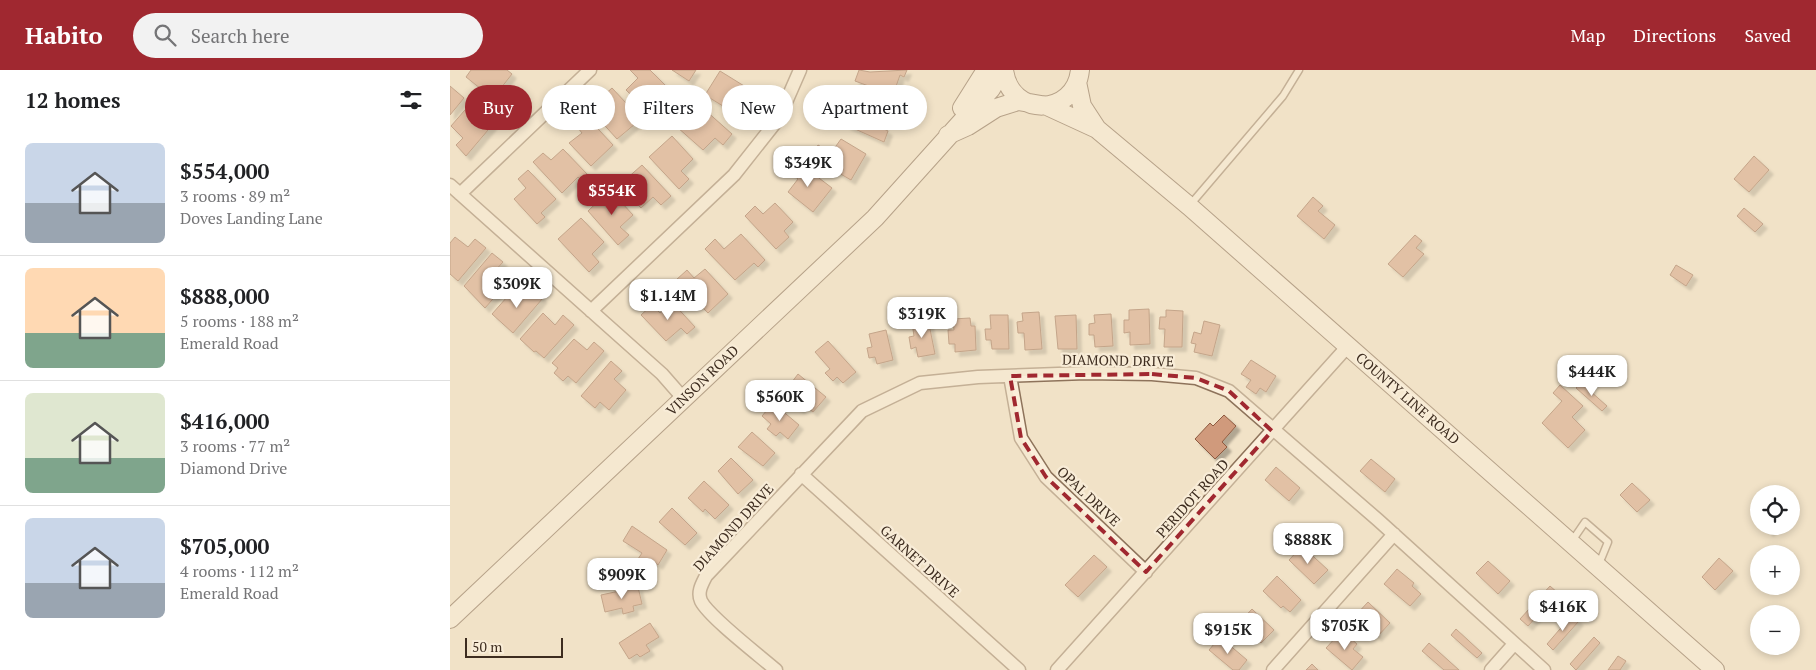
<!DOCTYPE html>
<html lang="en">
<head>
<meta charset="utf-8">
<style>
	:root { --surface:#fff; --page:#f2f2f2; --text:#202124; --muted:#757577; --line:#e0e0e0; --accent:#a02830 }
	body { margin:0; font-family:"PT Serif",serif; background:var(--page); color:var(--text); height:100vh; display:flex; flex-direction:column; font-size:19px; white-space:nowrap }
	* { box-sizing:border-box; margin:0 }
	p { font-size:16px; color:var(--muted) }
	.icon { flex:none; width:28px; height:28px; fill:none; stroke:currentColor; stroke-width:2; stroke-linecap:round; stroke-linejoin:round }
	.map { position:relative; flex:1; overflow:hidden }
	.drawer { display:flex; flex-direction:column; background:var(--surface); width:450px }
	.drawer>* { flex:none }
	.top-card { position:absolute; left:15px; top:15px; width:475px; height:45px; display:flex; gap:10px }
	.fabs { position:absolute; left:1300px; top:415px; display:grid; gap:10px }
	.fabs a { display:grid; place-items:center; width:50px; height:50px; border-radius:50%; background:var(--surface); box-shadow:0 2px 8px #0003; font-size:25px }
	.scale { position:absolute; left:15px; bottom:12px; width:98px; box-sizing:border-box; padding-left:5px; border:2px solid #3d2c1f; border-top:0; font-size:14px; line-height:18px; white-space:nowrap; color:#3d2c1f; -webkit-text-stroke:4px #f8ecd7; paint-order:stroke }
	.price { position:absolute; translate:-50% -42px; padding:0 11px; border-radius:10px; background:#fff; color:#222; font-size:16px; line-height:32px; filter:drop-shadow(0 1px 2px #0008) }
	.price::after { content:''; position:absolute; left:50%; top:30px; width:15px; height:11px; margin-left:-8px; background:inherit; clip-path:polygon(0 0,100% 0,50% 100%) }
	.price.on { background:var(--accent); color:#fff }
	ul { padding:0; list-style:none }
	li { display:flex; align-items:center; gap:15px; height:125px; padding:0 25px }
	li+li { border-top:1px solid var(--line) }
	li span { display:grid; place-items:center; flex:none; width:140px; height:100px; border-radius:8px; color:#555 }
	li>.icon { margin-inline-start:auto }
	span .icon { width:60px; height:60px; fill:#fffc; stroke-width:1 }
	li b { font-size:21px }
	h2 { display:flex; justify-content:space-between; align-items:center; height:60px; padding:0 25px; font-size:21px }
	.pill { padding:0 18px; border-radius:22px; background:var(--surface); box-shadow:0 2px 8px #0003; font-size:18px; line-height:45px }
	.pill.on { background:var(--accent); color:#fff }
	header { display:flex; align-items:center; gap:30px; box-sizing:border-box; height:70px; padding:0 25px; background:var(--accent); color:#fff }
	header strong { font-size:24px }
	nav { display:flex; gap:28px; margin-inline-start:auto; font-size:18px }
	.search { width:350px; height:45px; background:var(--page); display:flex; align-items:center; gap:12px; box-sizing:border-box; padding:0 18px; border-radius:28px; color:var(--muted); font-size:19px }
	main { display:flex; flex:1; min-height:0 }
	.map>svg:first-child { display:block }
	.building { fill:#d09a7b; stroke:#8e5a40; filter:url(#shadow) }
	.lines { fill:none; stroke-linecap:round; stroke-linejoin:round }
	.lane-casing { stroke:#8e735b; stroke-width:9 }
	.street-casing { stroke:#8e735b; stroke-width:15 }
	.secondary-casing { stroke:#70543e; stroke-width:20 }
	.lane { stroke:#fbefdb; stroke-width:6 }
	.street { stroke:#fbefdb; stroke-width:12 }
	.secondary { stroke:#fbefdb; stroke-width:18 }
	.marked { fill:none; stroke:#a02830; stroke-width:4; stroke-dasharray:10 6; stroke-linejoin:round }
	.labels { text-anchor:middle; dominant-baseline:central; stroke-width:4.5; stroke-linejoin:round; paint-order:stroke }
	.street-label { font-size:14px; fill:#3d2c1f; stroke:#f8ecd7 }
</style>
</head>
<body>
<header>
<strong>Habito</strong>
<div class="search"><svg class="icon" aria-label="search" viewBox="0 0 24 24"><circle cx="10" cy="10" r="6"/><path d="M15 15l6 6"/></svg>Search here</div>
<nav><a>Map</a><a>Directions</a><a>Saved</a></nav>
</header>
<main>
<section class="drawer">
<h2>12 homes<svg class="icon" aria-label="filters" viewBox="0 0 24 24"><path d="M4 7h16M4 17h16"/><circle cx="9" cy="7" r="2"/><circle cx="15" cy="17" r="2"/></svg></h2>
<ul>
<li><span style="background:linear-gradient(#c9d6e8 60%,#9aa5b1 0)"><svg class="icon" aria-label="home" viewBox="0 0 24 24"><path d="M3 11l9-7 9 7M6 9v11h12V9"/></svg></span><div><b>$554,000</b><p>3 rooms · 89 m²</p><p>Doves Landing Lane</p></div></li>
<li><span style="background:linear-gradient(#ffd9b3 65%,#7fa58c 0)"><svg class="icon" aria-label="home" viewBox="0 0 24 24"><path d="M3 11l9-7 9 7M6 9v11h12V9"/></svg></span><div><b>$888,000</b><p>5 rooms · 188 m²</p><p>Emerald Road</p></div></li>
<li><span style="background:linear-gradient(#dfe7d0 65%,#7fa58c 0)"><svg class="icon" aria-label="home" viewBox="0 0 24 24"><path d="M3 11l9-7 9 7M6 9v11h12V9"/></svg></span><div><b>$416,000</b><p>3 rooms · 77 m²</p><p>Diamond Drive</p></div></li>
<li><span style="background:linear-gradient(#c9d6e8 65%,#9aa5b1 0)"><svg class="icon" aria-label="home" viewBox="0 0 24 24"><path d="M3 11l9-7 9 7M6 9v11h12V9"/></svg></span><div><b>$705,000</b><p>4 rooms · 112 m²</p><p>Emerald Road</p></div></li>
</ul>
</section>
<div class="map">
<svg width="1366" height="600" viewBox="0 0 1366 600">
	<defs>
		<filter id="shadow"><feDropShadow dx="4.5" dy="4.5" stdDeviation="1" flood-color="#0004"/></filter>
	</defs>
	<rect width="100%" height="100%" fill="#f1e2c7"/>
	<!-- building -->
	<path class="building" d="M21 0H57L62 4 51 18 59 24 51 35 16 7Z
		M180 0H200L215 15 201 30 209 37 201 44 176 20 188 8Z
		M222 0H246L239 11Z
		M409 0 420 2 457 0 454 7 450 5 443 25 405 11Z
		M270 1 299 19 292 32 301 37 294 49 255 25Z
		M0 16 14 28 0 45Z
		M162 18 191 49 167 69 147 47 160 36 152 27Z
		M399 23 440 42 432 58 438 61 434 72 396 55 403 40 392 35Z
		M21 33 44 53 16 86 6 75 13 68 1 56Z
		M251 39 255 40 282 64 273 75 265 68 253 80 227 57 235 48 239 52Z
		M134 44 163 75 141 96 119 73 132 63 124 53Z
		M222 66 243 89 231 101 239 109 229 119 199 87Z
		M391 69 416 84 401 110 361 87 368 75 381 83Z
		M113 79 137 104 131 110 128 107 112 123 83 92 93 83 101 90Z
		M1304 86 1319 100 1299 122 1284 109Z
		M348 92 382 118 363 142 338 122 348 109 340 102Z
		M192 95 221 126 211 135 203 127 191 138 167 114 174 108 175 110Z
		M78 100 106 129 91 143 95 147 87 154 64 129 76 118 68 109Z
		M160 120 183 145 170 157 179 165 168 175 138 141Z
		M863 127 873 136 868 141 885 155 874 169 847 146Z
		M325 133 343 152 334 161 339 167 326 179 295 146 305 136 313 144Z
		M1294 138 1313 154 1305 162 1287 146Z
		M131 148 154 172 142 184 149 192 139 202 108 169Z
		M291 164 315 190 308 197 304 193 285 210 255 179 265 169 274 179Z
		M965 165 972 171 966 178 974 184 953 207 938 194Z
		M5 167 18 177 25 169 36 178 8 211 0 204V173Z
		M42 183 53 192 44 202 58 212 35 238 14 216Z
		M1226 195 1243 205 1236 216 1220 205Z
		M255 199 278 224 258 243 226 210 237 200 244 208Z
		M65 218 75 227 83 219 93 228 63 263 42 244Z
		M222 232 245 257 237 264 231 258 216 271 191 245 202 235 210 243Z
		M699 239 700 274 680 275V262L674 263V250H679V240Z
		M716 240 733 241 732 277H714L715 259H709L710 247H716Z
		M589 242 592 279 575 280 574 263H568L567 252 573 251 572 243Z
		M93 243 105 255 113 245 124 255 94 288 86 281 84 282 70 269Z
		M661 244 663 276 645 277 644 265H639V254L645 253 644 245Z
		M540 245H558L559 279H542L541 270H536L535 259H541Z
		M626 245 627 279H608L605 246Z
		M520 248 521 256H525L526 280 505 282V274H499L498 260H504L503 249Z
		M478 249 485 284 468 287 466 277 461 279 459 267 464 266 462 253Z
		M754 251 770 255 762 286 744 282 746 274 741 273 744 262 751 264Z
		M436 260 443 290 427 294 425 287 419 288 417 278 422 277 419 264Z
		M124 269 137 280 144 272 154 281 126 313 118 306 113 311 104 303 108 298 102 293Z
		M378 271 406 302 393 313 387 307 383 311 375 303 380 299 365 282Z
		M801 290 826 306 816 322 810 318 806 324 796 317 801 310 791 304Z
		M161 291 172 301 164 309 176 320 159 340 150 332 145 338 131 326Z
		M348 304 376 327 363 342 353 334 350 339 340 331 344 326 336 320Z
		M1131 313 1157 336 1152 341 1126 318Z
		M1110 315 1133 336 1122 347 1135 360 1118 378 1092 353 1112 331 1103 323Z
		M323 333 349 355 338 369 330 362 326 366 317 359 321 354 312 346Z
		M774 345 786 356 772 372 777 377 765 389 745 369 760 353 763 356Z
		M302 362 325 383 313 396 288 377Z
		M281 388 303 410 288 424 268 401Z
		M921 389 945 409 935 422 910 401Z
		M826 397 850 418 839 431 815 410Z
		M254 411 279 435 265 449 255 439 253 442 238 428Z
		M1182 413 1200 430 1187 442 1170 425Z
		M222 438 247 463 235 475 209 452Z
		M1309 440V451L1303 445Z
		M182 456 217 480 208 495 201 490 198 494 188 489 192 483 173 471Z
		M1314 456H1325L1319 462Z
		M852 476 878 500 864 514 839 490Z
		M644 485 657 497 628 527 615 515Z
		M1269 488 1283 501 1265 520 1252 507Z
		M1038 491 1060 511 1048 524 1026 503Z
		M947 499 964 513 962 516 971 524 960 536 934 514Z
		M827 506 851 530 840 542 833 536 831 538 813 521Z
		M1100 516 1108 523 1078 556 1070 549Z
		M188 517 192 534 183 536 184 541 173 544 172 538 155 542 151 525Z
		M918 532 940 553 927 567 905 546Z
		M802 539 824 560 811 573 789 553Z
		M1122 545 1129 551 1103 580 1097 574Z
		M200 553 209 567 196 575 200 581 190 587 187 584 179 589 169 573Z
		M1006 559 1032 583 1027 588 1001 565Z
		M888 565 895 571 899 567 907 574 903 579 913 587 902 600 876 578Z
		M770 567 797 590 789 600H783L759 580Z
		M1144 567 1150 573 1126 600 1120 594Z
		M979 573 1009 600H994L972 581Z
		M1168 586 1176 591 1170 600H1158Z
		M862 594 868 600H856Z"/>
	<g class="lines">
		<!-- lane casing -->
		<g class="lane-casing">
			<path id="lane" d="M740 135 833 26 849 0
				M1122 471 1135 452 1158 472 1149 494"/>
		</g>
		<!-- street casing -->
		<g class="street-casing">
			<path id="street" d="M0 115 212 304 233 328
				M10 124 140 0
				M141 241 284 105 329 48 350 0
				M560 306 571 368 596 407 696 502
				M351 404 569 600
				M326 600C310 586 259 547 251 531 247 522 252 514 256 506L412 341 470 313 528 307 636 303 702 304 746 308 779 321 928 450 1094 600
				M607 600 898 276
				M823 600 944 464
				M1041 600 1064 574"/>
		</g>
		<!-- secondary casing -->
		<g class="secondary-casing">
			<path id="secondary" d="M554 0C560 48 625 47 630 0
				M627 12 632 36 647 59
				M512 38 536 0
				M498 65 518 56 546 38 568 31 597 36 647 59 739 136 1265 600
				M0 549 425 148 541 19 552 0"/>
		</g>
		<!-- lane -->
		<use href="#lane" class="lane"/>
		<!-- street -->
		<use href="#street" class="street"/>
		<!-- secondary -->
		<use href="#secondary" class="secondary"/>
	</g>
	<!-- marked area -->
	<path d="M0 0H1366V600H0ZM702 304 746 308 779 321 822 361 696 502 596 407 571 368 560 306Z" fill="#f1e2c7" fill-opacity=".55" fill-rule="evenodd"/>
	<path class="marked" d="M702 304 746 308 779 321 822 361 696 502 596 407 571 368 560 306Z"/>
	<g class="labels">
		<!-- street labels -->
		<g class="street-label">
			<text transform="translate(668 290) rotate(1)">DIAMOND DRIVE</text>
			<text transform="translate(252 310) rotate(-44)">VINSON ROAD</text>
			<text transform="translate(958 328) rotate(41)">COUNTY LINE ROAD</text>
			<text transform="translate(639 426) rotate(43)">OPAL DRIVE</text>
			<text transform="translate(742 428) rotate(-48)">PERIDOT ROAD</text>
			<text transform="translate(283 457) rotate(-48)">DIAMOND DRIVE</text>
			<text transform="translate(470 491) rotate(42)">GARNET DRIVE</text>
		</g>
	</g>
</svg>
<div class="fabs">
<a><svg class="icon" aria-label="locate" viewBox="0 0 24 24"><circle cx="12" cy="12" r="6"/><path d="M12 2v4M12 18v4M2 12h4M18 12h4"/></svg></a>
<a>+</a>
<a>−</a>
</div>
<div class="scale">50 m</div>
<b class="price" style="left:358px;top:118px">$349K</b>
<b class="price on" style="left:162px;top:146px">$554K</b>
<b class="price" style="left:67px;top:239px">$309K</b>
<b class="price" style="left:218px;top:251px">$1.14M</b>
<b class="price" style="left:472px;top:269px">$319K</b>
<b class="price" style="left:1142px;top:327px">$444K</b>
<b class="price" style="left:330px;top:352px">$560K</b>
<b class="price" style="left:858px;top:495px">$888K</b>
<b class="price" style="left:172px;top:530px">$909K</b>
<b class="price" style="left:1113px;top:562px">$416K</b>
<b class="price" style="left:895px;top:581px">$705K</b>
<b class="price" style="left:778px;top:585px">$915K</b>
<div class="top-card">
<a class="pill on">Buy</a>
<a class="pill">Rent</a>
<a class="pill">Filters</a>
<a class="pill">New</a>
<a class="pill">Apartment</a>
</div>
</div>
</main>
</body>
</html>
